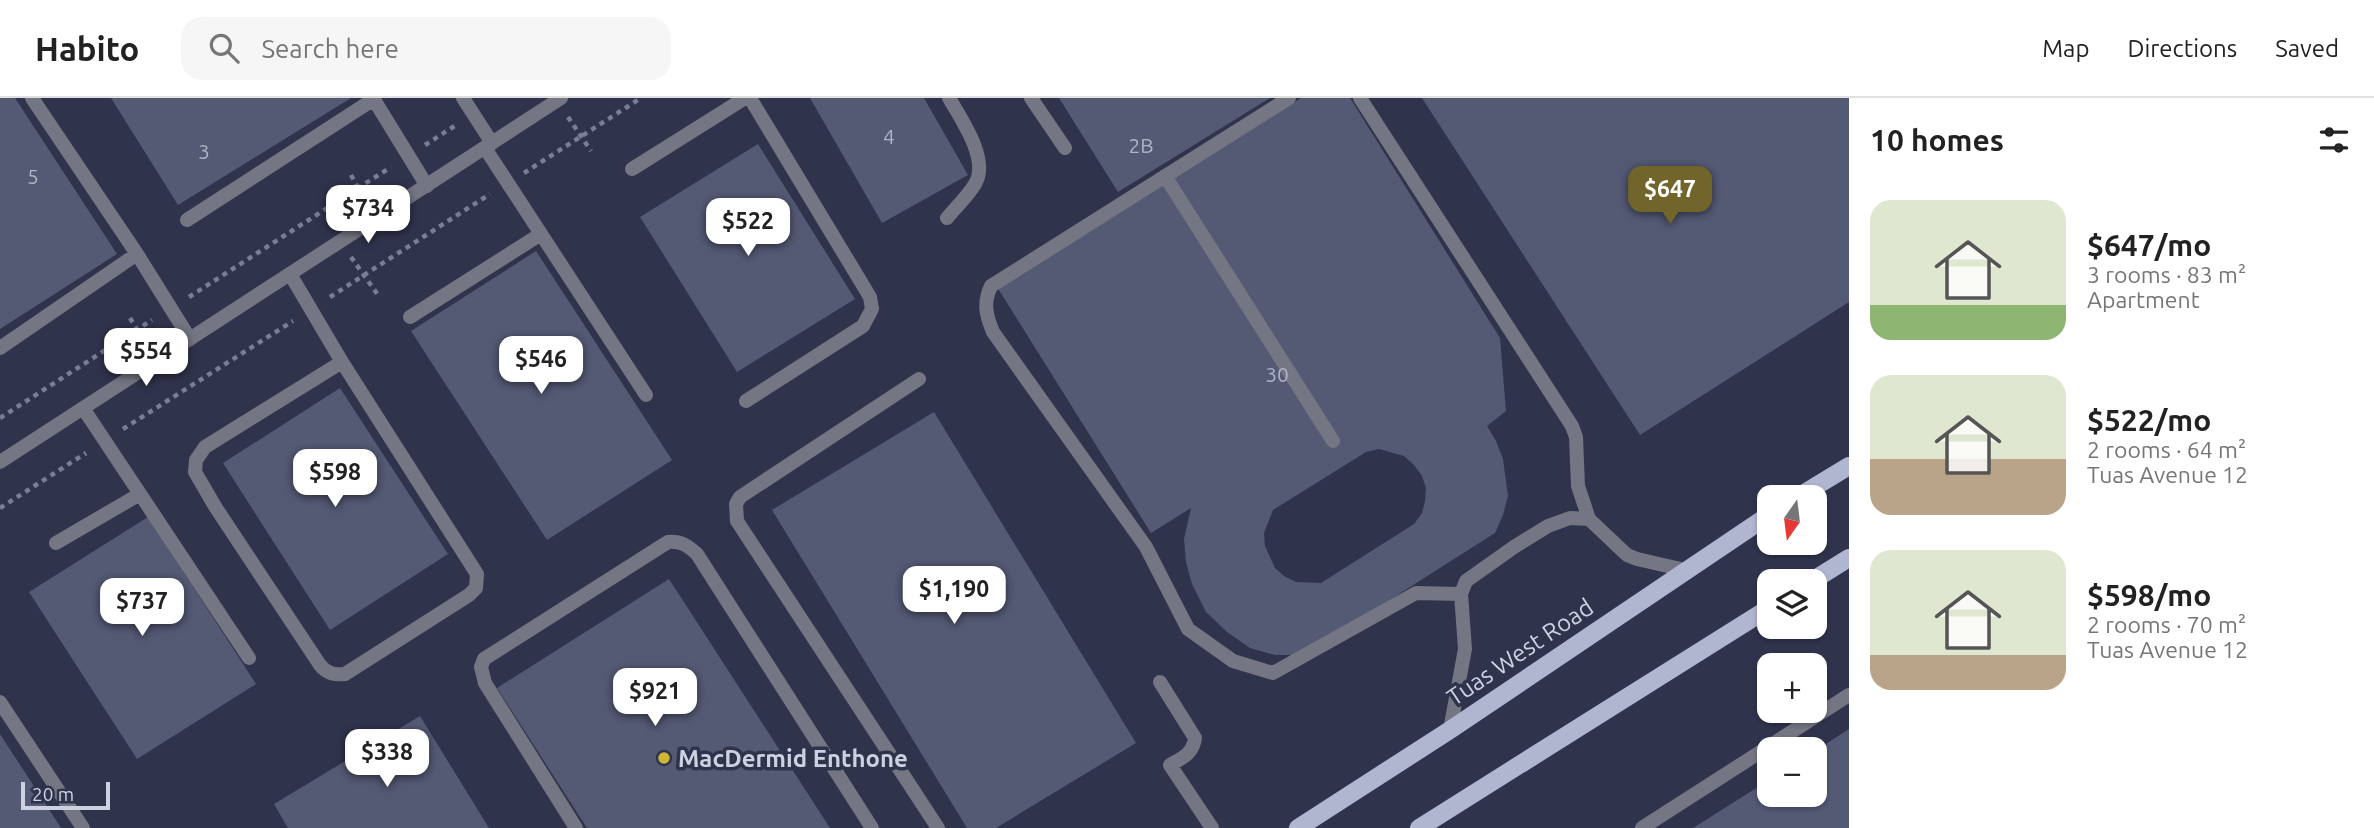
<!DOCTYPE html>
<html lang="en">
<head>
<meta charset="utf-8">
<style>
	:root { --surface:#fff; --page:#f6f6f6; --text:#222; --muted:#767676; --line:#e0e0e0; --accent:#71652b }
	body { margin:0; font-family:Ubuntu,sans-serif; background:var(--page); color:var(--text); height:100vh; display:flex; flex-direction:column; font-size:26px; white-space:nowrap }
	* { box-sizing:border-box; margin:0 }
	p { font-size:23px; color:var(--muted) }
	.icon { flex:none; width:38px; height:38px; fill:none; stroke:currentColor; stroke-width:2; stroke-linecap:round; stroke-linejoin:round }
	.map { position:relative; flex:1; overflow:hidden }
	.details { display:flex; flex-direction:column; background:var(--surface); width:525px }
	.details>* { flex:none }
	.needle { width:46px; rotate:194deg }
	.buttons { position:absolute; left:1757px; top:387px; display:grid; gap:14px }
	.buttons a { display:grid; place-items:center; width:70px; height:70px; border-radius:14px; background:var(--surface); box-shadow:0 2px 5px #0004; font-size:35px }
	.scale { position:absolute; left:21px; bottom:18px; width:89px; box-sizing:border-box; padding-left:7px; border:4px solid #ced1e1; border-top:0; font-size:19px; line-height:24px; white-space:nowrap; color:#ced1e1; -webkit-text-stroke:5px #30334c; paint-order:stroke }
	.price { position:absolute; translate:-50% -60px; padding:0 16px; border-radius:14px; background:#fff; color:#222; font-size:23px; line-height:46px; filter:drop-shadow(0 2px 4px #0008) }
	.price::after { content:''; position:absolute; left:50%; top:42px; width:21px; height:16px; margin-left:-10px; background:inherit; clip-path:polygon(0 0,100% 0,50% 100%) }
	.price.selected { background:var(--accent); color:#fff }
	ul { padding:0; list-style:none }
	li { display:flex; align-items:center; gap:21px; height:175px; padding:0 21px }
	li span { display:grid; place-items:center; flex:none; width:196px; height:140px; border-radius:21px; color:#555 }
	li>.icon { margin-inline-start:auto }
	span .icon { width:84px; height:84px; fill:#fffc; stroke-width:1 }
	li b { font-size:30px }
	h2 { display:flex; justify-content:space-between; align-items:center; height:84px; padding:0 21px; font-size:30px }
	header { display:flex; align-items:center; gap:42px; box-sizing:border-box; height:98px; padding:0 35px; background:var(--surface); border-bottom:2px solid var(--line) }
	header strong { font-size:33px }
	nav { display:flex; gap:38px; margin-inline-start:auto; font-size:24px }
	.search { width:490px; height:63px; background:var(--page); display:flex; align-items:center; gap:18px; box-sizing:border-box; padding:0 24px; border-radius:21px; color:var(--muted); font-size:26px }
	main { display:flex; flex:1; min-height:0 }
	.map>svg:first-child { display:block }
	.building { fill:#545974; fill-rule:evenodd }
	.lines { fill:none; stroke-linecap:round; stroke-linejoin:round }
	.path { stroke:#7b7e93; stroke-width:4.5; stroke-dasharray:5 5; stroke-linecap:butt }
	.service { stroke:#747683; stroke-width:14 }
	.minor { stroke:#747683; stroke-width:14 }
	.primary { stroke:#b1b6d0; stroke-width:18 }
	.poi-dot { fill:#d1b736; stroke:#30334c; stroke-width:2.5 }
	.labels { text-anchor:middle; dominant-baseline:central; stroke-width:7; stroke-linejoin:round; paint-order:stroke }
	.number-label { font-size:21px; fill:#b0b3c6 }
	.street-label { font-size:24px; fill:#ced1e1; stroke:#30334c }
	.poi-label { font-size:24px; font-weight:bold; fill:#ced1e1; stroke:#30334c; text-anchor:start }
</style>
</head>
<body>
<header>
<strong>Habito</strong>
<div class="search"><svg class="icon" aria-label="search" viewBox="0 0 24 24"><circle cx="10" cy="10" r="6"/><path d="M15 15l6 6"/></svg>Search here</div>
<nav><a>Map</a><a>Directions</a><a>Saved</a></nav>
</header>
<main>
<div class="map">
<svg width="1849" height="730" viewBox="0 0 1849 730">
	<rect width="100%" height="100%" fill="#30334c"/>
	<!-- building -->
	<path class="building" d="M0 0H15L117 156 0 231Z
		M111 0H351L178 107Z
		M810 0H924L968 77 882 125Z
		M1059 0H1270L1118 94Z
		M1301 0H1350L1500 240 1506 313 1487 328 1496 343 1503 361 1508 398 1503 417 1495 435 1303 557H1275L1250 550 1227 534 1206 514 1192 486 1186 464 1184 441 1191 410 1151 435 997 189ZM1379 351 1404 358 1414 367 1422 378 1426 390 1425 403 1422 415 1414 426 1321 485 1296 484 1284 478 1275 470 1265 448 1264 435 1273 412 1366 354Z
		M1422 0H1849V204L1640 337Z
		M758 46 855 201 737 274 640 119Z
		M536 153 672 362 547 442 411 233Z
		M340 290 448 456 330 532 223 365Z
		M934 314 1136 645 996 730H967L772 412Z
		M148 419 256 586 137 661 29 494Z
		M669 481 830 730H587L497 590Z
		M420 618 489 730H288L274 706Z
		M1849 631V730H1693L1769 682V696H1815V653Z
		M0 636 61 730H0Z"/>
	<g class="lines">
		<!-- path -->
		<path class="path" d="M568 19 591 53
			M425 47 456 27
			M524 75 641 0
			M351 77 365 102
			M351 159 378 197
			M189 199 391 69
			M330 199 490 96
			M130 220 145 244
			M0 320 152 222
			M123 331 293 223
			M0 410 86 355"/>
		<!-- service -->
		<path class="service" d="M32 0 137 156 190 241
			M373 0 427 88
			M463 0 492 45
			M1031 0 1065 50
			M1289 0 991 188C983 205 986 217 993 234L1146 449 1188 531 1233 563 1273 575 1416 495 1461 496
			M1360 0 1572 328 1576 339 1578 388 1589 421
			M485 50 646 297
			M632 71 745 0
			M1165 78 1333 343
			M947 120C956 109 968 98 975 86 990 62 961 21 949 0
			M187 122 374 1
			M290 176 342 264 477 476 476 490 469 497 345 576C335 577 327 576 320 567L216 410 195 374 196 362 205 349 342 264
			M410 219 541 136
			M0 250 137 156
			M919 281 740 399 736 406 737 423 938 730
			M746 303 863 228 872 211 870 199 750 0
			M83 310 249 560
			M56 445 140 396
			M1160 584 1195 640C1193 656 1182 660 1170 667L1212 730
			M0 604 83 730
			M1450 632 1465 551 1461 496 1466 483 1514 449 1548 428 1570 420 1589 421 1627 457 1637 461 1685 472
			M576 730 485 585 481 569 484 561 668 444C681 443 687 447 697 456L872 730
			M1642 730 1849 597"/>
		<!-- minor -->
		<path class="minor" d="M0 364 561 0"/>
		<!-- primary -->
		<path class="primary" d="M1798 399 1849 368
			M1812 483 1849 460
			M1298 730 1450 632 1769 417
			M1419 730 1769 510"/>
	</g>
	<!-- markers -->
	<circle class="poi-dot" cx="664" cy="660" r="7"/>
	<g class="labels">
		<!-- number labels -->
		<g class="number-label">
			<text x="889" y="38">4</text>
			<text x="1141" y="47">2B</text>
			<text x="204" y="53">3</text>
			<text x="33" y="78">5</text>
			<text x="1277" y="276">30</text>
		</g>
		<!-- street labels -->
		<g class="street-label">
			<text transform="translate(1520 554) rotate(-34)">Tuas West Road</text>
		</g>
		<!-- poi labels -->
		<g class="poi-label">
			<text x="678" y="660">MacDermid Enthone</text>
		</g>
	</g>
</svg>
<div class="buttons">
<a><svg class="needle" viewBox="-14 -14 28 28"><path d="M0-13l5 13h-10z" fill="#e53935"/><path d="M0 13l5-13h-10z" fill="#767676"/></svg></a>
<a><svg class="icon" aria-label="layers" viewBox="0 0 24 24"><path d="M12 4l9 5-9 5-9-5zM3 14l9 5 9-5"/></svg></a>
<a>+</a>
<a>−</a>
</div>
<div class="scale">20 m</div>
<b class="price selected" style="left:1670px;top:128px">$647</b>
<b class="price" style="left:368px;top:147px">$734</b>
<b class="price" style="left:748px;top:160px">$522</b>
<b class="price" style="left:146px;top:290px">$554</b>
<b class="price" style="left:541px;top:298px">$546</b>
<b class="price" style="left:335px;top:411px">$598</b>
<b class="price" style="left:954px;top:528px">$1,190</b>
<b class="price" style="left:142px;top:540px">$737</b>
<b class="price" style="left:655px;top:630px">$921</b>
<b class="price" style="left:387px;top:691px">$338</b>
</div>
<section class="details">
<h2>10 homes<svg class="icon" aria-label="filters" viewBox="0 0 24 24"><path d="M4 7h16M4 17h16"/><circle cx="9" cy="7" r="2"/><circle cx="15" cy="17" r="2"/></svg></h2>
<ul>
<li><span style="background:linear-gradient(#dfe7d0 75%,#8fb573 0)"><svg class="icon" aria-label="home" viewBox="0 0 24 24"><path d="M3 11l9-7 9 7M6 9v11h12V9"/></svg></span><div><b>$647/mo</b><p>3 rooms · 83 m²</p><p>Apartment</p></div></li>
<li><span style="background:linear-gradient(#dfe7d0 60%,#b9a48a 0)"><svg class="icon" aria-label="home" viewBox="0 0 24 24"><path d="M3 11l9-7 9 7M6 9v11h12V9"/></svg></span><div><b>$522/mo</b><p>2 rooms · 64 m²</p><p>Tuas Avenue 12</p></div></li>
<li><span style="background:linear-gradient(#dfe7d0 75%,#b9a48a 0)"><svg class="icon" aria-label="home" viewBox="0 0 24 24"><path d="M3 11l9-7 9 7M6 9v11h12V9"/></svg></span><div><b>$598/mo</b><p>2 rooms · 70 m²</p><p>Tuas Avenue 12</p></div></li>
</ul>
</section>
</main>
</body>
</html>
